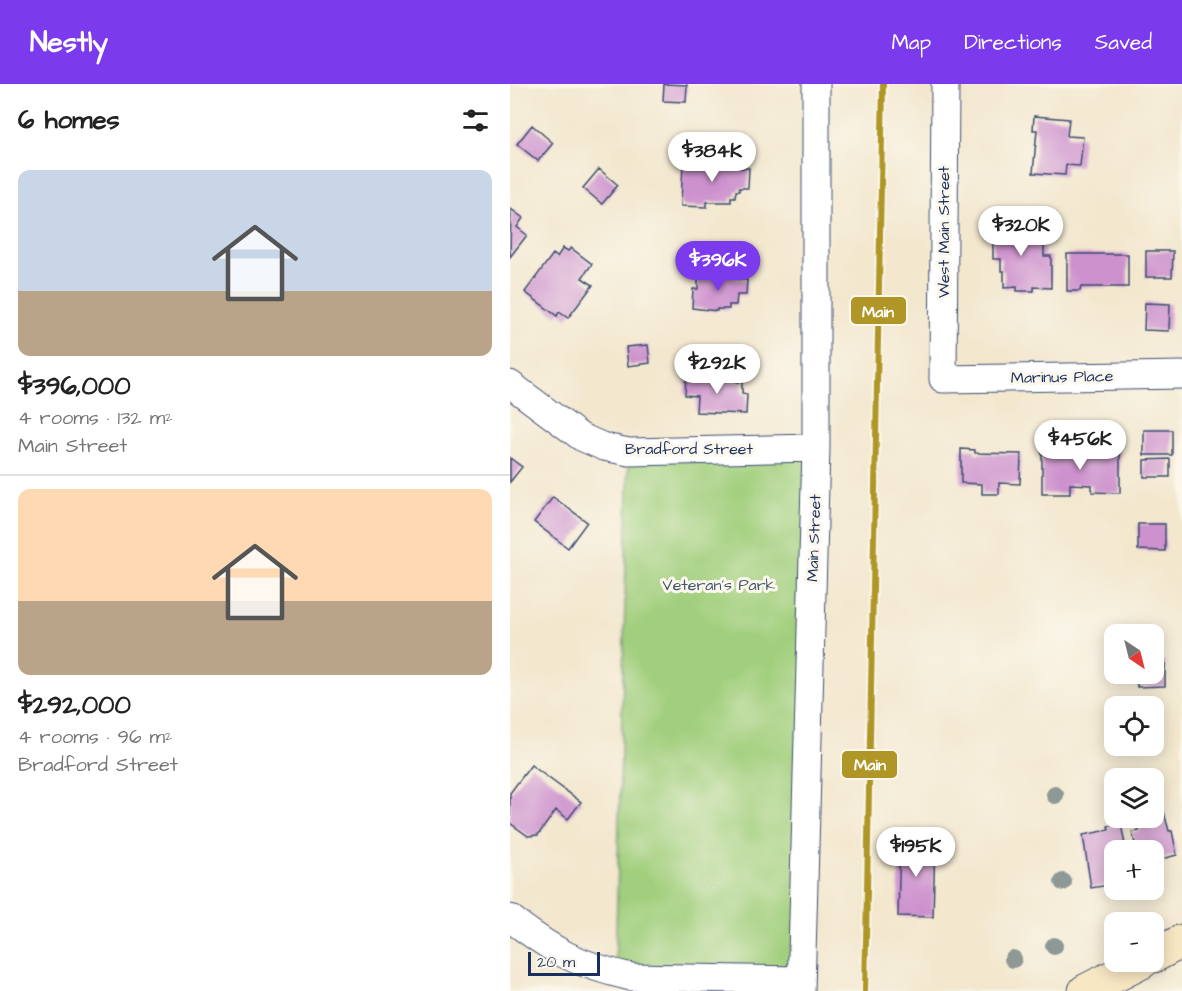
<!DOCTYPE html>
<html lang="en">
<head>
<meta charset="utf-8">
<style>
	:root { --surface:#fff; --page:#f6f6f6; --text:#222; --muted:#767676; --line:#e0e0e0; --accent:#7c3aed }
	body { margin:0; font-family:"Architects Daughter",sans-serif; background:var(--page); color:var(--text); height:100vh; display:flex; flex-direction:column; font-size:22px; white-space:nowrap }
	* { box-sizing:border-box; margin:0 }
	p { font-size:20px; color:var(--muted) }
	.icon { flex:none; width:33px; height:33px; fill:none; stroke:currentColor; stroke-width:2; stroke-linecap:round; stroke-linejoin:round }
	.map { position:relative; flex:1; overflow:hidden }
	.drawer { display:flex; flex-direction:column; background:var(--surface); width:510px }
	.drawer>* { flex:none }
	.needle { width:39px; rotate:145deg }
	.tools { position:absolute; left:594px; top:540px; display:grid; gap:12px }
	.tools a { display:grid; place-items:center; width:60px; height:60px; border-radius:12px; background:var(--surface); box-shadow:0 3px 15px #0003; font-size:30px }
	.scale { position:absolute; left:18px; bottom:15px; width:72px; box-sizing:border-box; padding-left:6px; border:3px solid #1b2f5e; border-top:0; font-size:16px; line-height:21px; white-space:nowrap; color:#1b2f5e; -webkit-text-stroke:4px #fbf7ec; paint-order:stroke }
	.price { position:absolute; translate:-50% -51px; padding:0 14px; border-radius:21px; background:#fff; color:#222; font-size:20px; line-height:39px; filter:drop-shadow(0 2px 3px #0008) }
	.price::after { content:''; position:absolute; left:50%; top:36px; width:18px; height:14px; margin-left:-9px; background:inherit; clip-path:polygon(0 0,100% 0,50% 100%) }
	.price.selected { background:var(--accent); color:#fff }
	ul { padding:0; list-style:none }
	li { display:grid; align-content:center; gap:12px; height:318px; padding:0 18px }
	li+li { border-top:2px solid var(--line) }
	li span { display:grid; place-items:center; height:186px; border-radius:12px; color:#555 }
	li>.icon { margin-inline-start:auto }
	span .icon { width:108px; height:108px; fill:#fffc; stroke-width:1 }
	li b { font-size:26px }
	h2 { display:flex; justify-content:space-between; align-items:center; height:72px; padding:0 18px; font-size:26px }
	header { display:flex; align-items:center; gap:36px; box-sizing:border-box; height:84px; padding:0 30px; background:var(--accent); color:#fff }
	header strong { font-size:28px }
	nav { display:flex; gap:33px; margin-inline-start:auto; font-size:21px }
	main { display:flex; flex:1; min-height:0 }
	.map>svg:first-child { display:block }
	.green { fill:#a1cf7d; stroke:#5e7f6e; stroke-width:1.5 }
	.building { fill:#cd92ce }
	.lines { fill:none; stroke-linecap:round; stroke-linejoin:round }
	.street-casing { stroke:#3b4b6f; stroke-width:29 }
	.secondary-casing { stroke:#3b4b6f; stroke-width:35 }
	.street { stroke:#fff; stroke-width:27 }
	.secondary { stroke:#f8e7c3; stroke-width:33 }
	.rail-1-casing { stroke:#fbf7ec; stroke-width:10 }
	.rail-1 { stroke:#af9626; stroke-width:6 }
	.tree { fill:#8e9895 }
	.labels { text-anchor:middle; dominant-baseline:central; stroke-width:6; stroke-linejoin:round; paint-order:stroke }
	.street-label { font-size:16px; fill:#1b2f5e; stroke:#fbf7ec }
	.park-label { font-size:16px; fill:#3c5766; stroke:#fbf7ec }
	.line-badge { stroke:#fbf7ec; stroke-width:2 }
	.badge-label { font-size:16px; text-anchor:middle; font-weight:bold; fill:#fff }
</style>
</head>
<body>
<header>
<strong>Nestly</strong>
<nav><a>Map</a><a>Directions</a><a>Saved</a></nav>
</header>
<main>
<section class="drawer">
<h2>6 homes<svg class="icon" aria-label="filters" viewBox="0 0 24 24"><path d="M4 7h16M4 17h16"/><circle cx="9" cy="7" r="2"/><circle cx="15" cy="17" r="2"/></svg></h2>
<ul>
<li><span style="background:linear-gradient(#c9d6e8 65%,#b9a48a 0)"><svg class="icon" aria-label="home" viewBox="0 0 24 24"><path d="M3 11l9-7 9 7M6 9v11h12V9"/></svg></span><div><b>$396,000</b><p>4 rooms · 132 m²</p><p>Main Street</p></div></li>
<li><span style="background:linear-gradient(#ffd9b3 60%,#b9a48a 0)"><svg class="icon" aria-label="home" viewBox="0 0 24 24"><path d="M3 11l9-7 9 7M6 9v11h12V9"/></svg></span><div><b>$292,000</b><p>4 rooms · 96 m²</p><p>Bradford Street</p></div></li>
</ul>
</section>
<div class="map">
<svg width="672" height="907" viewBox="0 0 672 907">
	<rect width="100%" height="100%" fill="#fbf7ec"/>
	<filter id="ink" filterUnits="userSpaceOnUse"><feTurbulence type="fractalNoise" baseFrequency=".0167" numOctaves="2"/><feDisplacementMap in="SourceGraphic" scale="12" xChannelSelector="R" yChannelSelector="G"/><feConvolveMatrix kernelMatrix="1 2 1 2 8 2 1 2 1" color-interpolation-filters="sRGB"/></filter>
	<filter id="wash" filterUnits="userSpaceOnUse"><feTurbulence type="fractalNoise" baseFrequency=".008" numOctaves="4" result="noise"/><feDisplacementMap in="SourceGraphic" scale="24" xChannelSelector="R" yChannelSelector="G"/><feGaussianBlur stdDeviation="1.35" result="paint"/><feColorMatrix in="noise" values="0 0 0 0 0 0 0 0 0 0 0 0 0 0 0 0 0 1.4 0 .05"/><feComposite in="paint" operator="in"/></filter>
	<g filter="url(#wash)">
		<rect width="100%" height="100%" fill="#f3e7ce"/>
		<!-- green -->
		<path class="green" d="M306 364 291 896 105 889 119 368Z"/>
		<g id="blocks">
			<!-- building -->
			<path class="building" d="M154 0 177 1 176 18 153 17Z
				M524 32 559 35 557 52 573 53 570 82 556 81 555 91 523 89 527 46H523Z
				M22 41 43 59 28 77 7 60Z
				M173 79 230 81V84H239L238 104H229V107H226L225 113H221V118H197V123L171 122Z
				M89 85 108 101 92 120 73 104Z
				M1 125 13 134 7 143 17 151 0 173Z
				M483 138H515V153H534V172H541V204L524 203V207H507V203L494 204V187H491V175H483Z
				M53 164 58 167 61 164 82 180 72 194 83 201 58 234 49 228 47 232 15 208 43 170 47 173Z
				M636 167H663L662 193H636Z
				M557 170H618V203H571L570 207H557Z
				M188 190 226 191 225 195 237 196 236 211H227L226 221H219V225H207V227L182 224 183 205H188Z
				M635 219 660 220 659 247 634 246Z
				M138 261 140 279 118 282 116 263Z
				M176 293 224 295 225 298H232V309L237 310 236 330 186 328 187 312 175 311Z
				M634 346H662V371H634Z
				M557 362H573V368H610V409L582 408V401L560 400V410H532V367H558Z
				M451 365 465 366V369L511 370 510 400 489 399V410H472V400L451 399Z
				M0 374 12 383 0 398Z
				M660 375V393H634V376Z
				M43 413 77 438 58 464 24 438Z
				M628 440H655V467L628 466Z
				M644 576H655V602L627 603V590H644Z
				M21 681 71 718 58 735 46 726 28 751 18 752 0 739V709Z
				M653 725 659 747H662L667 771 644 777V766H627L622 748 629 747 626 734H644V727Z
				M611 740 616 766H604V806L600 807 599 801 581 804 573 751 599 746 598 742Z
				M390 755 425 756 423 833 388 832Z"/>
		</g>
	</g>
	<g filter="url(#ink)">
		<use href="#blocks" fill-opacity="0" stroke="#3b4b6f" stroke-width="1.5"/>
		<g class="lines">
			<!-- street casing -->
			<g class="street-casing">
				<path id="street" d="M435 0 433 295 672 291
					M0 300 71 353 94 363 119 368 306 364
					M0 834C43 867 68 881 121 893L291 896
					M291 907 306 364V0"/>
			</g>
			<!-- secondary casing -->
			<g class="secondary-casing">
				<path id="secondary" d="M644 872 672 857
					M575 907 632 878"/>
			</g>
			<!-- street -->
			<use href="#street" class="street"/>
			<!-- secondary -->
			<use href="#secondary" class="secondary"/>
			<!-- rail-1 casing -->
			<g class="rail-1-casing">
				<path id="rail-1" d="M355 907 373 0"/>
			</g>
			<!-- rail-1 -->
			<use href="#rail-1" class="rail-1"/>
		</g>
		<!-- trees -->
		<g class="tree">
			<circle cx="545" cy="711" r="9"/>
			<circle cx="553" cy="798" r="9"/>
			<circle cx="544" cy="862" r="9"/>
			<circle cx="503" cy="875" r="9"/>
		</g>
	</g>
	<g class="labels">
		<!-- street labels -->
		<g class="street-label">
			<text transform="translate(434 148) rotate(-90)">West Main Street</text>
			<text transform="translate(552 293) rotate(-1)">Marinus Place</text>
			<text x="179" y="365">Bradford Street</text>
			<text transform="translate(304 454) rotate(-88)">Main Street</text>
		</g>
		<!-- park labels -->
		<g class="park-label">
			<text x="209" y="501">Veteran's Park</text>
		</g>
	</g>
	<g class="line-badge">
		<rect x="340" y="212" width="57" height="29" rx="6" fill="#af9626"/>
		<rect x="331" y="666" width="57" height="29" rx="6" fill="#af9626"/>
	</g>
	<g class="badge-label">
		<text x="368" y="233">Main</text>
		<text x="360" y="686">Main</text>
	</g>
</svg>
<div class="tools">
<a><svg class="needle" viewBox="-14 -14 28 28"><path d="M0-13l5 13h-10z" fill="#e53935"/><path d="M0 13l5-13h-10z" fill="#767676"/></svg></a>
<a><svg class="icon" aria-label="locate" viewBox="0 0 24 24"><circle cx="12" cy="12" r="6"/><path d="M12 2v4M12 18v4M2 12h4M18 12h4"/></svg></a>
<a><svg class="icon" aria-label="layers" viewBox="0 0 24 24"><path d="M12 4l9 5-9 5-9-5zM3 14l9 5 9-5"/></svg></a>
<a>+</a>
<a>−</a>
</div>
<div class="scale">20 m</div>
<b class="price" style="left:202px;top:99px">$384K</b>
<b class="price" style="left:511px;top:173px">$320K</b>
<b class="price selected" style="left:208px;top:208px">$396K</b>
<b class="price" style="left:207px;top:311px">$292K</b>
<b class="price" style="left:570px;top:387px">$456K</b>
<b class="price" style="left:406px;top:794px">$195K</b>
</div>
</main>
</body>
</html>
